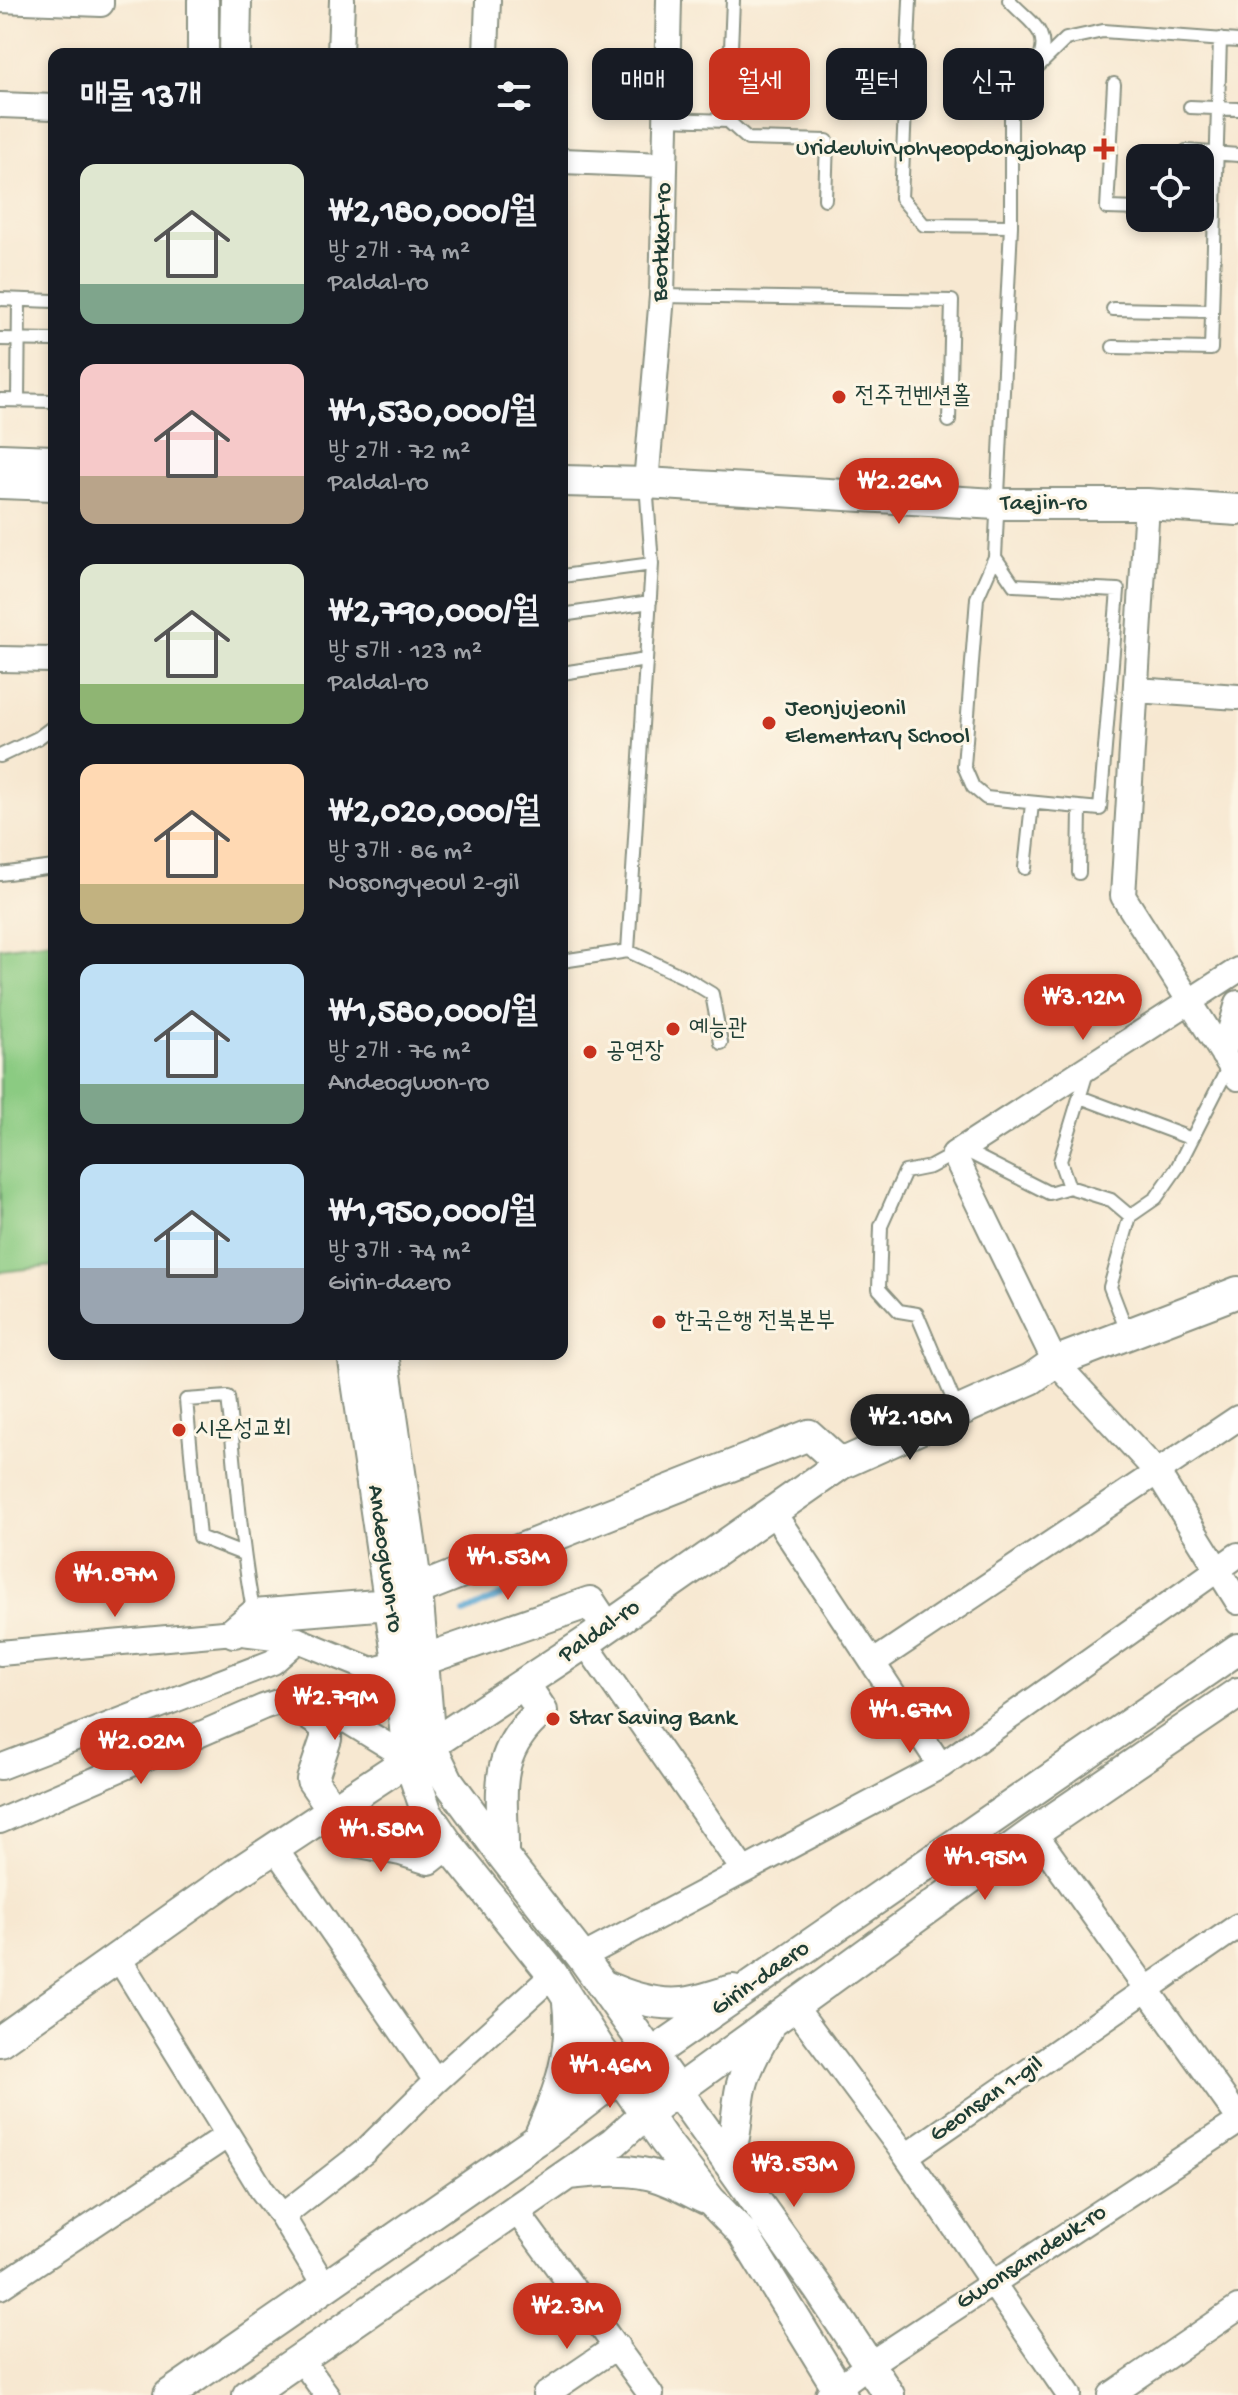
<!DOCTYPE html>
<html lang="ko">
<head>
<meta charset="utf-8">
<style>
	:root { --surface:#171b24; --page:#242831; --text:#f1f3f6; --muted:#9ea1a6; --accent:#c8321e }
	body { margin:0; font-family:"Gochi Hand","Poor Story",sans-serif; background:var(--page); color:var(--text); height:100vh; display:flex; flex-direction:column; font-size:30px; white-space:nowrap }
	* { box-sizing:border-box; margin:0 }
	p { font-size:26px; color:var(--muted) }
	.icon { flex:none; width:44px; height:44px; fill:none; stroke:currentColor; stroke-width:2; stroke-linecap:round; stroke-linejoin:round }
	.map { position:relative; flex:1; overflow:hidden }
	.drawer { position:absolute; left:48px; top:48px; width:520px; height:1312px; display:flex; flex-direction:column; background:var(--surface); border-radius:16px; box-shadow:0 4px 12px #0003 }
	.drawer>* { flex:none }
	.hud { position:absolute; left:592px; top:48px; width:526px; height:72px; display:flex; gap:16px }
	.fabs { position:absolute; left:1126px; top:144px; display:grid; gap:16px }
	.fabs a { display:grid; place-items:center; width:88px; height:88px; border-radius:16px; background:var(--surface); box-shadow:0 4px 12px #0003; font-size:40px }
	.price { position:absolute; translate:-50% -68px; padding:0 18px; border-radius:28px; background:var(--accent); color:#fff; font-size:26px; line-height:52px; filter:drop-shadow(0 2px 4px #0008) }
	.price::after { content:''; position:absolute; left:50%; top:48px; width:24px; height:18px; margin-left:-12px; background:inherit; clip-path:polygon(0 0,100% 0,50% 100%) }
	.price.current { background:#222; color:#fff }
	ul { padding:0; list-style:none }
	li { display:flex; align-items:center; gap:24px; height:200px; padding:0 32px }
	li span { display:grid; place-items:center; flex:none; width:224px; height:160px; border-radius:16px; color:#555 }
	li>.icon { margin-inline-start:auto }
	span .icon { width:96px; height:96px; fill:#fffc; stroke-width:1 }
	li b { font-size:34px }
	h2 { display:flex; justify-content:space-between; align-items:center; height:96px; padding:0 32px; font-size:34px }
	.pill { padding:0 28px; border-radius:16px; background:var(--surface); box-shadow:0 4px 12px #0003; font-size:28px; line-height:72px }
	.pill.current { background:var(--accent); color:#fff }
	.map>svg:first-child { display:block }
	.green { fill:#8bcb82; stroke:#55845b; stroke-width:2 }
	.lines { fill:none; stroke-linecap:round; stroke-linejoin:round }
	.stream { stroke:#58a6d2; stroke-width:6 }
	.service-casing { stroke:#8b9282; stroke-width:16 }
	.minor-casing { stroke:#8b9282; stroke-width:28 }
	.tertiary-casing { stroke:#8b9282; stroke-width:34 }
	.service { stroke:#fff; stroke-width:12 }
	.minor { stroke:#fff; stroke-width:24 }
	.tertiary { stroke:#fff; stroke-width:30 }
	.poi-dot { fill:#c8321e; stroke:#fcf5e5; stroke-width:3 }
	.labels { text-anchor:middle; dominant-baseline:central; stroke-width:6; stroke-linejoin:round; paint-order:stroke }
	.poi-label { font-size:24px; fill:#1f3d34; stroke:#fcf5e5; text-anchor:start }
	.street-label { font-size:24px; fill:#1f3d34; stroke:#fcf5e5 }
</style>
</head>
<body>
<div class="map">
<svg width="1238" height="2395" viewBox="0 0 1238 2395">
	<rect width="100%" height="100%" fill="#fcf5e5"/>
	<filter id="ink" filterUnits="userSpaceOnUse"><feTurbulence type="fractalNoise" baseFrequency=".0125" numOctaves="2"/><feDisplacementMap in="SourceGraphic" scale="16" xChannelSelector="R" yChannelSelector="G"/><feConvolveMatrix kernelMatrix="1 2 1 2 8 2 1 2 1" color-interpolation-filters="sRGB"/></filter>
	<filter id="wash" filterUnits="userSpaceOnUse"><feTurbulence type="fractalNoise" baseFrequency=".006" numOctaves="4" result="noise"/><feDisplacementMap in="SourceGraphic" scale="32" xChannelSelector="R" yChannelSelector="G"/><feGaussianBlur stdDeviation="1.8" result="paint"/><feColorMatrix in="noise" values="0 0 0 0 0 0 0 0 0 0 0 0 0 0 0 0 0 1.4 0 .05"/><feComposite in="paint" operator="in"/></filter>
	<g filter="url(#wash)">
		<rect width="100%" height="100%" fill="#f7e8d1"/>
		<!-- green -->
		<path class="green" d="M54 941V1266L0 1272V948Z"/>
		<g class="lines">
			<!-- stream -->
			<path class="stream" d="M464 1613 560 1568"/>
		</g>
	</g>
	<g filter="url(#ink)">
		<g class="lines">
			<!-- service casing -->
			<g class="service-casing">
				<path id="service" d="M733 0 728 121 748 139 827 141 825 199
					M910 0 901 198 924 225 1011 226
					M1009 0C1028 22 1053 30 1038 63
					M1114 84 1107 208 1140 209
					M1190 107 1238 109
					M666 119 728 121
					M1186 151 1238 155
					M662 296 952 301 949 421
					M0 299 54 301
					M1113 309 1212 311
					M0 339 54 340
					M1113 347 1211 349 1220 39
					M0 400 54 401
					M18 400 19 300
					M995 557 1014 585 1118 590 1100 809 986 798 973 787 964 766 977 598 995 557 1011 226V104L1019 85 1066 39 1103 31 1238 41
					M562 576 652 564
					M562 615 650 602
					M562 673 646 660
					M0 756 38 738 54 726
					M1025 868 1032 804
					M1079 873 1080 808
					M0 874 54 867
					M628 951 684 977 712 994 721 1043
					M562 961 628 951 652 564 646 483
					M1080 1097 1192 1139
					M962 1149 1049 1193 1069 1187 1111 1200 1130 1216
					M954 1154 930 1167 905 1172 881 1226 879 1289 899 1311 917 1314 958 1411
					M1069 1187 1060 1161 1087 1072
					M1128 1334 1110 1287 1130 1216 1156 1198 1177 1168 1230 1064
					M243 1554 199 1537 186 1400 228 1397C236 1470 240 1543 254 1615"/>
			</g>
			<!-- minor casing -->
			<g class="minor-casing">
				<path id="minor" d="M0 0 101 4V0
					M340 54 342 0
					M486 54 488 0
					M0 105 54 107
					M562 161 665 165
					M646 483 662 296 669 0
					M1147 504 1123 896 1238 1078
					M0 659 54 660
					M1136 690 1238 697
					M1238 970 954 1154 1055 1362 1157 1472 1238 1602
					M1223 1055 1238 1003
					M773 1512 941 1766
					M585 1643 744 1871
					M0 1653 234 1632 298 1640 377 1672 385 1685
					M874 1662 1238 1418
					M0 1767 273 1662 298 1640
					M0 1821 263 1707 295 1696 333 1712 408 1758
					M1034 1832 1238 2117
					M274 1847 436 2081 553 1975
					M118 1957 262 2190 282 2216 325 2287
					M582 1957 941 1766 1238 1555
					M795 2007 906 2156 1069 2395
					M906 2156 1238 1926
					M515 2209 651 2395
					M282 2216 364 2152 436 2081
					M0 2287 228 2135
					M300 2358 327 2395
					M545 2395 617 2346
					M828 2395 868 2365 1238 2122
					M1111 2395 1238 2308"/>
			</g>
			<!-- tertiary casing -->
			<g class="tertiary-casing">
				<path id="tertiary" d="M203 54V0
					M235 54 236 0
					M0 459 54 461
					M562 481 646 483 996 504H1147L1238 510
					M0 483 54 485
					M353 1354 399 1668 408 1758 427 1813 448 1844 553 1975 600 2049 664 2140 710 2200 743 2234 842 2395
					M383 1354 417 1590 430 1744 448 1781 503 1856 582 1957 818 2288 889 2395
					M417 1590 809 1435 841 1464
					M234 1632 254 1615 389 1604
					M377 1672 423 1660 590 1602 606 1626
					M302 1699 300 1709 326 1726V1739L312 1780 355 1841 401 1850 429 1859 448 1844
					M503 1856C504 1796 489 1755 542 1711L524 1684
					M602 1985C626 1996 656 2006 683 2003 700 2001 717 1994 733 1990
					M0 2041 234 1875 585 1643 841 1464 1031 1379 1055 1362 1238 1292
					M539 2137C559 2092 574 2053 568 2003
					M727 2161C737 2138 736 2112 741 2088 746 2067 756 2049 767 2031
					M568 2174C597 2171 632 2167 661 2178 676 2183 691 2192 706 2199
					M169 2395 537 2140 620 2076 1238 1649
					M248 2395 614 2142 645 2114 1034 1832 1238 1693"/>
			</g>
			<!-- service -->
			<use href="#service" class="service"/>
			<!-- minor -->
			<use href="#minor" class="minor"/>
			<!-- tertiary -->
			<use href="#tertiary" class="tertiary"/>
		</g>
	</g>
	<!-- markers -->
	<g class="poi-dot">
		<path d="M1100 137h8v8h8v8h-8v8h-8v-8h-8v-8h8z"/>
		<circle cx="839" cy="397" r="8"/>
		<circle cx="769" cy="723" r="8"/>
		<circle cx="673" cy="1029" r="8"/>
		<circle cx="590" cy="1052" r="8"/>
		<circle cx="659" cy="1322" r="8"/>
		<circle cx="179" cy="1430" r="8"/>
		<circle cx="553" cy="1719" r="8"/>
	</g>
	<g class="labels">
		<!-- poi labels -->
		<g class="poi-label">
			<text x="1086" y="149" text-anchor="end">Urideuluiryohyeopdongjohap</text>
			<text x="855" y="397">전주컨벤션홀</text>
			<text x="785" y="709">Jeonjujeonil<tspan x="785" dy="28">Elementary School</tspan></text>
			<text x="689" y="1029">예능관</text>
			<text x="606" y="1052">공연장</text>
			<text x="675" y="1322">한국은행 전북본부</text>
			<text x="195" y="1430">시온성교회</text>
			<text x="569" y="1719">Star Saving Bank</text>
		</g>
		<!-- street labels -->
		<g class="street-label">
			<text transform="translate(663 242) rotate(-88)">Beotkkot-ro</text>
			<text x="1044" y="504">Taejin-ro</text>
			<text transform="translate(384 1559) rotate(82)">Andeogwon-ro</text>
			<text transform="translate(600 1632) rotate(-35)">Paldal-ro</text>
			<text transform="translate(761 1979) rotate(-35)">Girin-daero</text>
			<text transform="translate(987 2100) rotate(-35)">Geonsan 1-gil</text>
			<text transform="translate(1032 2258) rotate(-33)">Gwonsamdeuk-ro</text>
		</g>
	</g>
</svg>
<div class="fabs">
<a><svg class="icon" aria-label="locate" viewBox="0 0 24 24"><circle cx="12" cy="12" r="6"/><path d="M12 2v4M12 18v4M2 12h4M18 12h4"/></svg></a>
</div>
<b class="price" style="left:899px;top:526px">₩2.26M</b>
<b class="price" style="left:1083px;top:1042px">₩3.12M</b>
<b class="price current" style="left:910px;top:1462px">₩2.18M</b>
<b class="price" style="left:508px;top:1602px">₩1.53M</b>
<b class="price" style="left:115px;top:1619px">₩1.87M</b>
<b class="price" style="left:335px;top:1742px">₩2.79M</b>
<b class="price" style="left:910px;top:1755px">₩1.67M</b>
<b class="price" style="left:141px;top:1786px">₩2.02M</b>
<b class="price" style="left:381px;top:1874px">₩1.58M</b>
<b class="price" style="left:985px;top:1902px">₩1.95M</b>
<b class="price" style="left:610px;top:2110px">₩1.46M</b>
<b class="price" style="left:794px;top:2209px">₩3.53M</b>
<b class="price" style="left:567px;top:2351px">₩2.3M</b>
<div class="hud">
<a class="pill">매매</a>
<a class="pill current">월세</a>
<a class="pill">필터</a>
<a class="pill">신규</a>
</div>
<section class="drawer">
<h2>매물 13개<svg class="icon" aria-label="filters" viewBox="0 0 24 24"><path d="M4 7h16M4 17h16"/><circle cx="9" cy="7" r="2"/><circle cx="15" cy="17" r="2"/></svg></h2>
<ul>
<li><span style="background:linear-gradient(#dfe7d0 75%,#7fa58c 0)"><svg class="icon" aria-label="home" viewBox="0 0 24 24"><path d="M3 11l9-7 9 7M6 9v11h12V9"/></svg></span><div><b>₩2,180,000/월</b><p>방 2개 · 74 m²</p><p>Paldal-ro</p></div></li>
<li><span style="background:linear-gradient(#f6c9c9 70%,#b9a48a 0)"><svg class="icon" aria-label="home" viewBox="0 0 24 24"><path d="M3 11l9-7 9 7M6 9v11h12V9"/></svg></span><div><b>₩1,530,000/월</b><p>방 2개 · 72 m²</p><p>Paldal-ro</p></div></li>
<li><span style="background:linear-gradient(#dfe7d0 75%,#8fb573 0)"><svg class="icon" aria-label="home" viewBox="0 0 24 24"><path d="M3 11l9-7 9 7M6 9v11h12V9"/></svg></span><div><b>₩2,790,000/월</b><p>방 5개 · 123 m²</p><p>Paldal-ro</p></div></li>
<li><span style="background:linear-gradient(#ffd9b3 75%,#c2b280 0)"><svg class="icon" aria-label="home" viewBox="0 0 24 24"><path d="M3 11l9-7 9 7M6 9v11h12V9"/></svg></span><div><b>₩2,020,000/월</b><p>방 3개 · 86 m²</p><p>Nosongyeoul 2-gil</p></div></li>
<li><span style="background:linear-gradient(#bfe0f5 75%,#7fa58c 0)"><svg class="icon" aria-label="home" viewBox="0 0 24 24"><path d="M3 11l9-7 9 7M6 9v11h12V9"/></svg></span><div><b>₩1,580,000/월</b><p>방 2개 · 76 m²</p><p>Andeogwon-ro</p></div></li>
<li><span style="background:linear-gradient(#bfe0f5 65%,#9aa5b1 0)"><svg class="icon" aria-label="home" viewBox="0 0 24 24"><path d="M3 11l9-7 9 7M6 9v11h12V9"/></svg></span><div><b>₩1,950,000/월</b><p>방 3개 · 74 m²</p><p>Girin-daero</p></div></li>
</ul>
</section>
</div>
</body>
</html>
